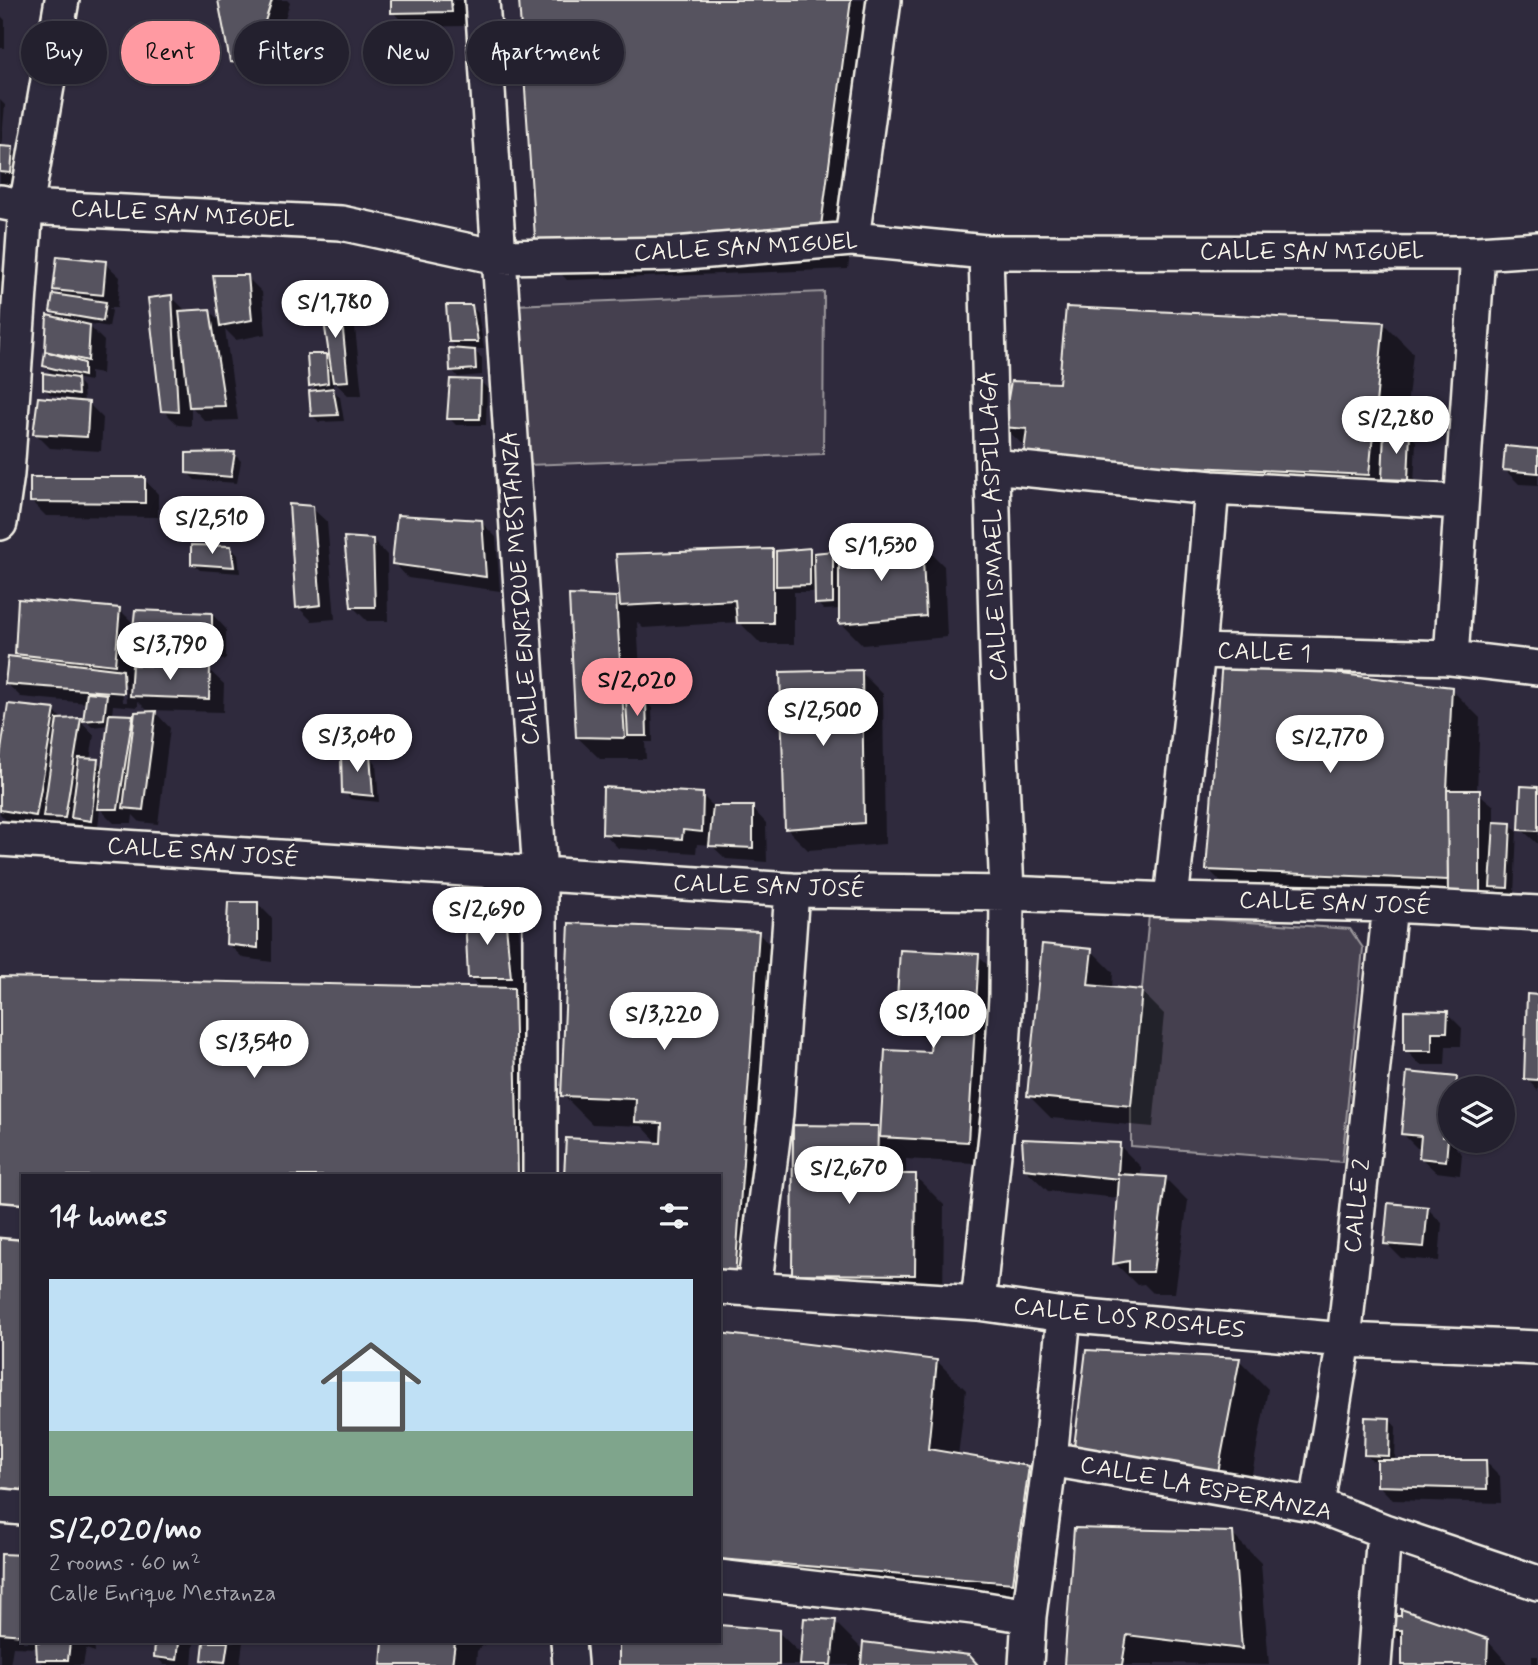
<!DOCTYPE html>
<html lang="en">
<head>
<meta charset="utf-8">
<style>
	:root { --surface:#23202e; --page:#2f2d3a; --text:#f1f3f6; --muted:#a3a3aa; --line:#403e4a; --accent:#ff9aa2 }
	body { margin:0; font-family:Mynerve,sans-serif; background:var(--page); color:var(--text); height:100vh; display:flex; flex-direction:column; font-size:26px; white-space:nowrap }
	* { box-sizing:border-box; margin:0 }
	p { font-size:23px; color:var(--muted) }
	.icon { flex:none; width:38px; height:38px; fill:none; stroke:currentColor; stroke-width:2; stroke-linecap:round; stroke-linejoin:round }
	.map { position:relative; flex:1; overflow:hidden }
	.sheet { position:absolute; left:21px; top:1174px; width:700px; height:469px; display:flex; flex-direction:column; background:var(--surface); border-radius:0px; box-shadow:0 2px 5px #0004,0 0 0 2px var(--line) }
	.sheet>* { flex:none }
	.top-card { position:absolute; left:21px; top:21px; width:700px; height:63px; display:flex; gap:14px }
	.tools { position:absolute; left:1438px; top:1076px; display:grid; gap:14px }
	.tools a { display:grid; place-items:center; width:77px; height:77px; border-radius:50%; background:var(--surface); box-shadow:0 2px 5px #0004,0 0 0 2px var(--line); font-size:35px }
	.price { position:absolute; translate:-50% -60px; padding:0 16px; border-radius:24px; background:#fff; color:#222; font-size:23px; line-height:46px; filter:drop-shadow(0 2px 4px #0008) }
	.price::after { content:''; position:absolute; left:50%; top:42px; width:21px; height:16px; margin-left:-10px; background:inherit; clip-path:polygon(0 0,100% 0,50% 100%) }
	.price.current { background:var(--accent); color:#111 }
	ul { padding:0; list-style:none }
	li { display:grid; align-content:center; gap:14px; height:371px; padding:0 28px }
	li+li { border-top:2px solid var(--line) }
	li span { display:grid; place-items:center; height:217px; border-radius:0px; color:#555 }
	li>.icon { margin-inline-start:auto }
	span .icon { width:126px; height:126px; fill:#fffc; stroke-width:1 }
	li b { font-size:30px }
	h2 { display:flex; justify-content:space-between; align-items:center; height:84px; padding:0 28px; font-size:30px }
	.chip { padding:0 24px; border-radius:32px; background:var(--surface); box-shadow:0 2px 5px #0004,0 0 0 2px var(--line); font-size:24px; line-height:63px }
	.chip.current { background:var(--accent); color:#111 }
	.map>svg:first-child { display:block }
	.park { fill:#454050; stroke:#9c989c; stroke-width:2 }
	.shadow { fill:#0007; fill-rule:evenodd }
	.building { fill:#56525f; stroke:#f4f1e8; stroke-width:2 }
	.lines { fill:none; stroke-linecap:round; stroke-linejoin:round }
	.street-casing { stroke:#f4f1e8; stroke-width:38 }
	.street { stroke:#2f2a3d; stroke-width:33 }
	.labels { text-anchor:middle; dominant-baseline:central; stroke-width:5; stroke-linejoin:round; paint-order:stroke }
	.street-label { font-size:24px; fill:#f4f1e8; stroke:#2f2a3d }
</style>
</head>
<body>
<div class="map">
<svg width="1538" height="1665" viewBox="0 0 1538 1665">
	<rect width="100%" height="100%" fill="#2f2a3d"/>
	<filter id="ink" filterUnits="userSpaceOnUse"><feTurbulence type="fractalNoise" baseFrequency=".0143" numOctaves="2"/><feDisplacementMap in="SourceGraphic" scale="14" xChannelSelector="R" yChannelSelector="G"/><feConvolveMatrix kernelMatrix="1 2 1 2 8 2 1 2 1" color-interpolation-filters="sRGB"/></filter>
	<g filter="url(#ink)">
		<!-- park -->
		<path class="park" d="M824 292 823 454 527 465 514 305Z
			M1149 915 1350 929 1363 948 1342 1162 1131 1146V1106Z"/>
		<!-- shadow -->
		<path class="shadow" d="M220 0H287L290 3 265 78 246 76 231 61Z
			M393 0H465V26L407 27 393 12Z
			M521 0H883L848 269 567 280 538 251Z
			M0 15 5 20V48H0Z
			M0 100 5 105 1 148 12 149 27 163 25 187 0 185Z
			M105 263 120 277 117 308H109L112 311 109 327 86 323 104 341 102 374 90 372V381L75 378 83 387 84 403H88L103 418 101 451 50 448 35 433 76 402 77 400 51 395 44 388 55 376 44 366 49 317 59 320 52 312 64 298 55 289Z
			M0 270 13 283 0 391Z
			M247 277 262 292 266 334 236 340 225 329 238 420 205 421 191 406V426L178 425 163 410 172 297 187 312 210 311 221 323Z
			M339 303 354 318 362 395 349 396 333 381 334 391 340 397 344 421 319 422 312 415 318 391 311 385 326 356 332 362Z
			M471 306 478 313 484 349H472L482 358V375L458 377 452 370 460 351 451 342Z
			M1384 324 1413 353 1404 434 1409 435 1416 441 1414 486 1397 503 1026 448 1004 427 1061 385Z
			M480 381 487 388 486 425H456L449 418Z
			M1538 450V485L1519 484 1504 469Z
			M234 454 241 461 237 483 195 480 188 473Z
			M144 479 158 494V517L46 516 31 501Z
			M312 508 327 522 335 619 312 621 298 607Z
			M481 522 496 537 500 591 408 578 394 563Z
			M373 540 387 555 388 621H367L352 606Z
			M922 544 944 566 947 637 863 645 841 623V609L824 610 817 603V592H794V644H761L739 622 643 628 637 622 642 702 645 701 652 708 653 742H645L646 759H600L577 737 615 599 621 605 772 551 778 557 809 550 814 554 833 553 841 561Z
			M231 548 238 555 240 573 200 570 193 564Z
			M119 609 135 625 212 614 226 629V660L148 651 140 644 138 667 209 670 224 684 223 712 147 710 138 701V707L113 705 112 715 132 716 136 720V714L156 713 170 728 158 824 140 822 133 815 132 823H114L100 809 98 827 80 824 79 832 59 831 51 823 50 830 9 823 0 814V769L54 711 64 721 80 720 94 735 90 760 97 761 104 768 110 725 92 727 85 720 87 703 21 697 6 683 23 660 17 653ZM122 684H126L127 702H123Z
			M861 672 883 694 885 844 808 850 786 828Z
			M1451 689 1480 718 1477 792 1494 806V823L1510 824 1517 831 1514 894 1499 893 1494 889V914L1237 898 1208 869Z
			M369 756 376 763 379 802 351 799 344 792Z
			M1538 789V844L1521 829Z
			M702 795 715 808H752L766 823 767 862 726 859 711 845 697 844 696 853 618 848 604 833Z
			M258 904 272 918V962L243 958 228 944Z
			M505 916 519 930 524 992H516L543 1018 546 1176H23V1496L0 1494V979L482 989 470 977Z
			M758 933 787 962 764 1306 719 1302V1176H566L660 1145 642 1126 592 1124 563 1095Z
			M1091 950 1113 972 1112 989 1142 992 1164 1014 1153 1127 1051 1118 1029 1096Z
			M978 956 1001 978 990 1164 906 1159V1176H915L944 1205 943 1303 822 1302 793 1273 877 1128 882 1133 932 1054 933 1037 920 1036 897 1014Z
			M1538 997V1091L1526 1078Z
			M1447 1013 1462 1028 1461 1046H1446L1445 1065H1420L1406 1050Z
			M1456 1079 1466 1088H1451V1141H1457L1456 1148 1462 1154 1460 1175 1436 1172 1421 1158 1422 1148H1417L1402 1133Z
			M1119 1145 1141 1167V1178L1166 1179 1188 1201 1175 1293H1153L1144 1284 1137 1285 1115 1263 1119 1198 1048 1191 1025 1169Z
			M1427 1208 1442 1223 1439 1261 1401 1258 1386 1243Z
			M719 1335 937 1361 966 1390 958 1456 1028 1468 1057 1497 1042 1611 719 1583Z
			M1239 1360 1268 1389 1245 1511 1104 1484Z
			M1390 1420 1396 1427 1395 1461H1485L1500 1476 1501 1503 1393 1500 1379 1486V1462L1372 1461 1366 1454Z
			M1232 1534 1261 1563 1269 1665 1155 1663V1665H1066Z
			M0 1556 23 1557V1642H94L95 1652 86 1649 83 1665H44L38 1659V1648L13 1647 10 1665H0Z
			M1402 1618 1487 1640 1509 1665H1403L1404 1643 1390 1629Z
			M835 1622 864 1651 977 1665H621L620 1642H719L778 1632 803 1656Z
			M157 1642H194L192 1665H164L156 1656Z
			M205 1642H226L223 1665H210L204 1659Z
			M229 1642H243L240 1665H226Z
			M385 1642H487L477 1651 476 1665H382Z
			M1532 1656H1538V1665H1532Z"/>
		<!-- building -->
		<path class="building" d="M218 0H272L251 64 230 62Z
			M391 0H451L452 12 391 13Z
			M519 0H851L819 241 536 252Z
			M0 146 13 147 11 173 0 172Z
			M57 256 106 261 103 295 53 290Z
			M213 275H248L252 320 220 326Z
			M53 294 106 302 103 321 50 312Z
			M172 295 178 412 161 411 148 298Z
			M321 301H340L348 381 333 382Z
			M446 305H472L478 342H449Z
			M1066 307 1384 322 1369 475 1023 459 1027 429 1003 427 1011 381 1059 383Z
			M210 309 225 406 189 407 179 311Z
			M47 315 90 325 88 361 45 351Z
			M449 348 475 350 476 369 450 371Z
			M45 351 84 363V376L43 366Z
			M307 354H326L328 383 309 386Z
			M43 373 77 378 78 395 43 389Z
			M450 379 481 380 480 419H447Z
			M333 388 338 415 311 416 309 391Z
			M38 397 89 402 87 437 33 434Z
			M1384 432 1410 433 1408 480 1382 479Z
			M1505 446 1538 449V473L1503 470Z
			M235 452 231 477 186 473V453Z
			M30 477H145V503L30 502Z
			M289 504 313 506 321 605 296 608Z
			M397 515 482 520 486 577 392 564Z
			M344 537 373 539 375 607H351Z
			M922 542 926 616 839 624V547Z
			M191 545 231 546 234 567 191 564Z
			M810 548V585L776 586V551Z
			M773 549V623H737L735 600 620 606 616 554Z
			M833 551V603L815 604 814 553Z
			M569 595 616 597 625 738 576 737Z
			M18 599 120 608 115 665 15 654Z
			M135 610 212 613V646L132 638Z
			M8 656 123 670 124 693 5 684Z
			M1222 660 1452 687 1447 790 1448 880 1206 870Z
			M132 665 210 668 209 699 130 696Z
			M862 670 864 823 785 829 780 672Z
			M87 692 107 694 104 719 83 721Z
			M646 700 647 736H628L626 701Z
			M8 704 55 709 36 816 0 810V757Z
			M156 711 143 810 123 808 135 712Z
			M109 714 133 715 118 809H97Z
			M81 718 65 818 43 817 57 719Z
			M341 754H370L373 796 342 793Z
			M79 758 98 759 91 821 71 818Z
			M1521 786 1538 787V831L1519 830Z
			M603 787 703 793 702 832 683 830 682 839 602 834Z
			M1447 790H1480V900H1448Z
			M713 806H753V848L709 846Z
			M1494 822 1511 823 1508 888 1490 887Z
			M228 902H258V948L226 944Z
			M505 914 511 978H468L465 916Z
			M569 923 759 931 735 1278 719 1277V1176H564L566 1138 661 1143 662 1123 635 1122 636 1099 561 1096Z
			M1042 944 1092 949 1088 985 1142 990 1131 1106 1027 1096Z
			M900 950 979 954 968 1142 880 1137 885 1050 930 1052 933 1017 896 1015Z
			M0 977 514 988 518 1176H23V1207L0 1205Z
			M1527 994 1538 995V1080L1524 1079Z
			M1404 1010 1448 1011 1447 1032H1432V1051H1404Z
			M1407 1072 1457 1077 1456 1088H1451V1096L1446 1097 1442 1137 1448 1138 1446 1161 1419 1158 1421 1136 1401 1134Z
			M793 1125 878 1126 877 1174H916L915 1275 792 1274Z
			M1022 1139 1120 1143 1118 1174 1166 1177 1153 1272H1129V1261L1113 1264 1119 1179 1024 1169Z
			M1388 1203 1428 1207 1424 1247 1384 1244Z
			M0 1231 23 1233V1490L0 1488Z
			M719 1333 937 1360 928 1449 1029 1466 1013 1583 719 1559Z
			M1086 1350 1240 1358 1216 1483 1073 1455Z
			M1365 1417 1390 1418 1389 1456 1364 1455Z
			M1377 1460H1486L1487 1489 1377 1486Z
			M1074 1528 1233 1532 1242 1649 1127 1635 1122 1665H1064Z
			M1 1554 23 1555V1635L0 1633Z
			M1401 1609 1488 1639 1487 1665H1402V1630H1388V1616H1401Z
			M804 1618 836 1620 831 1665H800Z
			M719 1625 779 1630V1665H619V1642H719Z
			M36 1642H70L68 1660H37Z
			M155 1642H179L177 1660 154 1657Z
			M204 1642H228L225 1662 202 1660Z
			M383 1642H455L452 1665H381Z
			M863 1642 969 1655 978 1665H861Z"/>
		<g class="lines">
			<!-- street casing -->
			<g class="street-casing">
				<path id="street" d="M482 0 540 875V1176
					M0 202 26 207 341 223 498 257 674 254 852 239 986 252 1478 253 1538 249
					M852 239 884 0
					M992 466 1212 488 1461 502
					M0 523 7 474 26 207 62 0
					M1198 651 1212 488
					M1451 658 1478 253
					M0 839 792 890 1007 893 1171 900 1390 905 1538 913
					M1171 900 1198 651 1451 658 1538 668
					M0 1220 23 1222
					M719 1287 978 1303 1064 1315 1344 1340 1538 1348
					M754 1290 776 1114 792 890
					M978 1303 1000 1098 1006 997 1007 893 997 659 986 252
					M1064 1315 1050 1459 1317 1505 1384 1531 1538 1583
					M1317 1505 1344 1340 1390 905
					M0 1506 23 1508
					M719 1577 973 1607 1029 1616
					M568 1642 570 1665
					M1026 1665 1029 1616 1050 1459
					M1374 1665 1384 1531"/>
			</g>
			<!-- street -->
			<use href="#street" class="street"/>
		</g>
	</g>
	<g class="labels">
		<!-- street labels -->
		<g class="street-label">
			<text transform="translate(183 215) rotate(3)">CALLE SAN MIGUEL</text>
			<text transform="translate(746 248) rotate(-3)">CALLE SAN MIGUEL</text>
			<text x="1312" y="252">CALLE SAN MIGUEL</text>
			<text transform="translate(994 526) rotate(-92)">CALLE ISMAEL ASPILLAGA</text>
			<text transform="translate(521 588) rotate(-94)">CALLE ENRIQUE MESTANZA</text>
			<text transform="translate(1264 653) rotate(2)">CALLE 1</text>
			<text transform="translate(203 853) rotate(4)">CALLE SAN JOSÉ</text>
			<text transform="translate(769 887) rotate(2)">CALLE SAN JOSÉ</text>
			<text transform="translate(1335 904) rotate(2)">CALLE SAN JOSÉ</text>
			<text transform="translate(1358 1206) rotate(-84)">CALLE 2</text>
			<text transform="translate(1129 1319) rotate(6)">CALLE LOS ROSALES</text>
			<text transform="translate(1206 1489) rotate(11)">CALLE LA ESPERANZA</text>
		</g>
	</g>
</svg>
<div class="tools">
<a><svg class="icon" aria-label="layers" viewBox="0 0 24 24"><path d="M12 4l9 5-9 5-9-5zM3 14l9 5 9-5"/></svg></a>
</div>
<b class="price" style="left:335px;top:340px">S/1,780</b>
<b class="price" style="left:1396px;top:456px">S/2,280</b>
<b class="price" style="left:212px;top:556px">S/2,510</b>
<b class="price" style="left:881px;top:583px">S/1,530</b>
<b class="price" style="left:170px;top:682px">S/3,790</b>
<b class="price current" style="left:637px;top:718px">S/2,020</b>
<b class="price" style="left:823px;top:748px">S/2,500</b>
<b class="price" style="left:357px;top:774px">S/3,040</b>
<b class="price" style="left:1330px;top:775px">S/2,770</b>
<b class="price" style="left:487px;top:947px">S/2,690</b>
<b class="price" style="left:933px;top:1050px">S/3,100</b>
<b class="price" style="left:664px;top:1052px">S/3,220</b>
<b class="price" style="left:254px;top:1080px">S/3,540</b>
<b class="price" style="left:849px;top:1206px">S/2,670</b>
<div class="top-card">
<a class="chip">Buy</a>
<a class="chip current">Rent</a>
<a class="chip">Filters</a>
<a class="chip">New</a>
<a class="chip">Apartment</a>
</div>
<section class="sheet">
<h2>14 homes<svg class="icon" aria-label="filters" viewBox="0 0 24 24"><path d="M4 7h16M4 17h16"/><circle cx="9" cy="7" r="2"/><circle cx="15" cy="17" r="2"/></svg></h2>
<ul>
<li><span style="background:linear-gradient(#bfe0f5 70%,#7fa58c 0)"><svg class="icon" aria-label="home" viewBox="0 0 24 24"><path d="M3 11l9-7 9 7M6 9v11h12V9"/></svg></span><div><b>S/2,020/mo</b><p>2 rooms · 60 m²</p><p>Calle Enrique Mestanza</p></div></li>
</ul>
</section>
</div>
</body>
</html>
